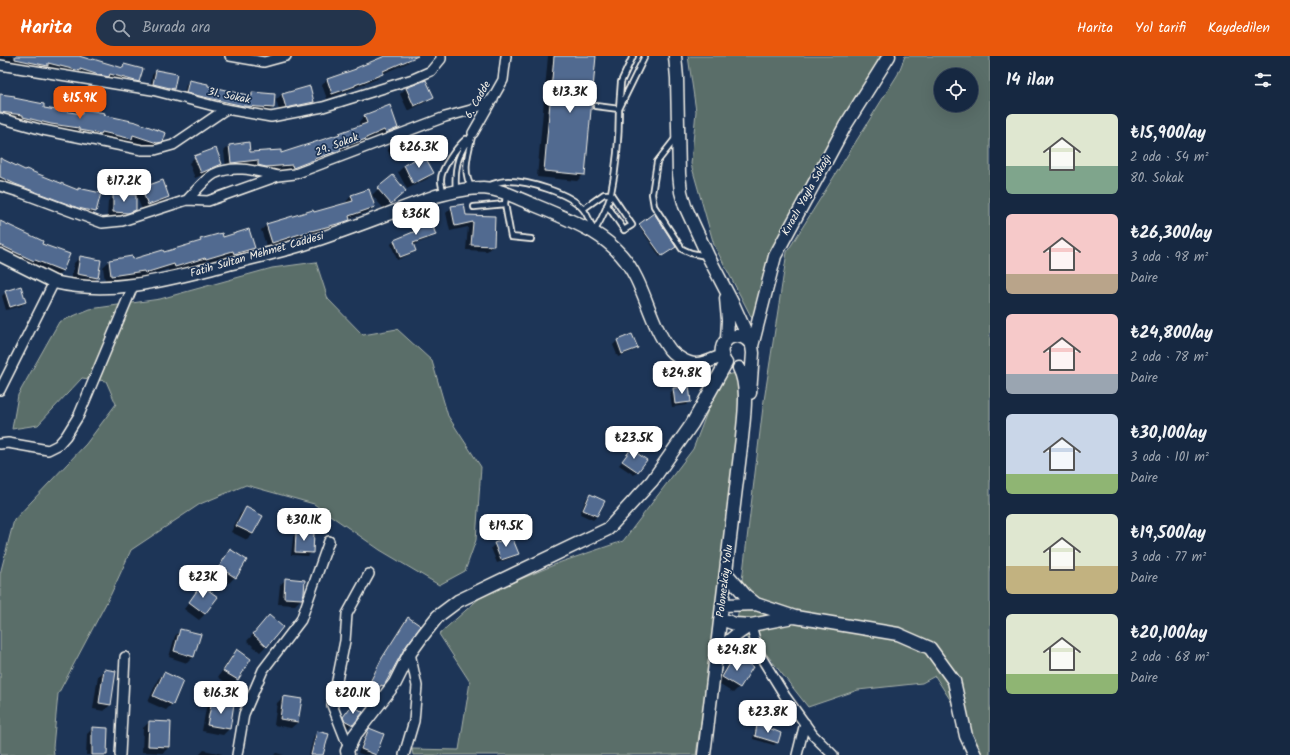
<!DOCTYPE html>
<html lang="tr">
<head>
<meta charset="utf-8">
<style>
	:root { --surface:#162841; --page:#23344c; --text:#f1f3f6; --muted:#9ea6b1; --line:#35445a; --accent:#ea580c }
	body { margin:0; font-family:Kalam,sans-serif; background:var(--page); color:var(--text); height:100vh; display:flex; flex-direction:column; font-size:15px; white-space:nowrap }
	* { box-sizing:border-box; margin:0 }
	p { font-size:13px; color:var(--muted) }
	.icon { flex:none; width:22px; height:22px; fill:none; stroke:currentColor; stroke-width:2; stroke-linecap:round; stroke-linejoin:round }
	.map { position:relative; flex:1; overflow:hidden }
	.panel { display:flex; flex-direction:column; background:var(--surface); width:300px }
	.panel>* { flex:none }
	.fabs { position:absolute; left:934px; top:12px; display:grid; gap:8px }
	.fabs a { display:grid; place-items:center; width:44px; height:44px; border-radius:50%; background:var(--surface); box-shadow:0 4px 16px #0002,0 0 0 1px var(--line); font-size:20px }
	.price { position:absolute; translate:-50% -34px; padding:0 9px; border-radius:8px; background:#fff; color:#222; font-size:13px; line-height:26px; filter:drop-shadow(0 1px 2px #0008) }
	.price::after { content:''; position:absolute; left:50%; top:24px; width:12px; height:9px; margin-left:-6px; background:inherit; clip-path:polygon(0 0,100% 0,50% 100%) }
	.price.selected { background:var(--accent); color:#fff }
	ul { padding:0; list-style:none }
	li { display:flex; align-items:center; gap:12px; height:100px; padding:0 16px }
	li span { display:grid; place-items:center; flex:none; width:112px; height:80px; border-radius:6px; color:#555 }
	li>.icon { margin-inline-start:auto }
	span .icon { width:48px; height:48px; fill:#fffc; stroke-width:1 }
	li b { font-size:17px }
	h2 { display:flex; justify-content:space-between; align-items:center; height:48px; padding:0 16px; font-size:17px }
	header { display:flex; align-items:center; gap:24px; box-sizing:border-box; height:56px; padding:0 20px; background:var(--accent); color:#fff }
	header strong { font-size:19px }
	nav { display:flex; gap:22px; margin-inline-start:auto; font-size:14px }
	.search { width:280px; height:36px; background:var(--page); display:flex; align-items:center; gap:10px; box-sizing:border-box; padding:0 14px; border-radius:22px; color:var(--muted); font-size:15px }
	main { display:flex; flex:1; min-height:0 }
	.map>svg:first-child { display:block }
	.green { fill:#5a6e69; stroke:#a7b0a8; fill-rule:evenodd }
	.shadow { fill:#0007 }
	.building { fill:#516a90; stroke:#f4f1e8 }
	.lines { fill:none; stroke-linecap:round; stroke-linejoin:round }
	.lane-casing { stroke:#f4f1e8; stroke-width:8 }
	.street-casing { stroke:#f4f1e8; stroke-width:12 }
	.secondary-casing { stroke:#f4f1e8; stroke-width:15 }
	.lane { stroke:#1d3557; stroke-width:4.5 }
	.street { stroke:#1d3557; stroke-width:9 }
	.secondary { stroke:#1d3557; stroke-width:12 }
	.labels { text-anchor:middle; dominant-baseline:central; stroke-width:3.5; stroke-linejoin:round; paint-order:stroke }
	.street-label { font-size:11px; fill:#f4f1e8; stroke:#1d3557 }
</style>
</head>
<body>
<header>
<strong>Harita</strong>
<div class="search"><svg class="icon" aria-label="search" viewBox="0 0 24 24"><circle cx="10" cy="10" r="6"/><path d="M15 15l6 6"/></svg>Burada ara</div>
<nav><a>Harita</a><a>Yol tarifi</a><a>Kaydedilen</a></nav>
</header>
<main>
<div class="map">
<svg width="990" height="699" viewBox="0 0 990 699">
	<rect width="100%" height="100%" fill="#1d3557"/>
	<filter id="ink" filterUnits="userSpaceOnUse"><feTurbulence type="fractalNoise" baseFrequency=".025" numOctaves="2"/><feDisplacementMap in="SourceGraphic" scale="8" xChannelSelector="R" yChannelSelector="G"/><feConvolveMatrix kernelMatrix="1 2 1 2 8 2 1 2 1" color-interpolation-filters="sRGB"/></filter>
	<g filter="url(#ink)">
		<!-- green -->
		<path class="green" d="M688 0H893L777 189 755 268 714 189 691 108 696 55Z
			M905 0H990V699H968L951 645 935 620 922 627 858 634 808 651 764 595 736 574 763 351 787 196 898 18ZM941 19H971V49H941Z
			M316 206 328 243 363 279 397 273 432 305 448 360 481 411 476 484 465 515 439 529 380 494 314 448 246 429 200 448 131 494 111 538 58 638 53 691 54 699H0V518L14 464 86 388 116 348 106 325 82 322 38 369 12 373 18 339 59 266 90 253 160 243 272 212Z
			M742 316 725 513 696 699H413L412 693 459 694 470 626 439 578 483 539 561 506 623 485 693 393 721 320Z"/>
		<!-- shadow -->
		<path class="shadow" d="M0 0H75L121 12 125 9 138 25 134 30 74 19 45 11 42 14 0 8Z
			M390 0H411L412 2 407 7 382 18 377 23 327 43 322 29 327 24Z
			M548 0H595L584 118 577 125 537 121Z
			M156 15 173 32 169 36 150 32 152 19Z
			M189 25 207 31 249 40 252 37 273 52 269 55 239 54 183 40 186 29Z
			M309 31 313 45 307 51 280 58 276 44 282 38Z
			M406 32 433 40 426 46 408 55 400 38Z
			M0 39 42 53 79 58 82 54 103 60 162 85 157 90 151 92 129 85 126 88 0 61Z
			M389 50 397 72 392 78 380 82 379 79 362 86 359 88 338 96 334 99 310 107 308 109 288 117 287 114 260 116 253 114V109L226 112 224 95 229 90 250 97 280 99 338 80 340 78 360 70 359 66 364 60Z
			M391 89 406 93 402 97 391 101 387 93Z
			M424 100 433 117 427 123 407 133 398 116 404 110Z
			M195 101 221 108 215 114 195 122 189 107Z
			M0 103 25 115 95 155 90 161 0 129Z
			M142 133 168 141 162 147 142 154 136 139Z
			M378 133 399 141 384 153 372 139Z
			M369 134 374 151 369 156 348 163 343 170 267 192 261 174 267 169 346 148V146L351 140Z
			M114 139 135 154 129 160 122 162H107L108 145Z
			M452 151 465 160 494 161 493 190 487 195 466 194 468 171 450 175 446 157Z
			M414 163 435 178 431 182 413 189 415 194 411 198 397 204 391 188 395 184 414 177 411 167Z
			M0 166 41 188 62 215 57 220 0 198Z
			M640 169 673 192 660 201 639 170Z
			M222 182 254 192 248 198 228 204V201L169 216 168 213 139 222 138 221 105 225 103 211 109 205H132L197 188 201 184Z
			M80 201 97 222 91 228 71 224 74 207Z
			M6 236 25 246 21 250 6 254 2 240Z
			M632 279 636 291 633 295 618 301 613 289 617 285Z
			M674 333 690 345 686 349 672 351 670 337Z
			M631 394 638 415 634 419 619 409Z
			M590 439 603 446 597 460 593 464 580 458 586 443Z
			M246 452 253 478 247 484 231 476 240 458Z
			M296 477 312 496 308 500 291 499 293 481Z
			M495 488 518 497 514 501 497 507 491 492Z
			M230 495 235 521 229 527 214 518 224 501Z
			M286 523 301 543 295 549 278 548 280 529Z
			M202 530 205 558 199 564 184 553Z
			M408 562 403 592 382 629 367 648 359 644 379 607 404 566Z
			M263 567 266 590 260 596 247 585Z
			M181 574 193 601 187 607 169 601 175 580Z
			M237 595 250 603 237 624 231 630 218 621 231 601Z
			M736 600 752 611 739 631 733 637 717 627 730 606Z
			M104 614 110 649 104 655 93 653 98 620Z
			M164 617 172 648 166 654 148 646 158 623Z
			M283 641 298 666 291 672 274 669 277 647Z
			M212 646 233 649 229 673 223 679 202 675 206 652Z
			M352 650 362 656 348 672 340 666Z
			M149 666 169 691 163 697 142 696 143 672Z
			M758 670 777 686 774 689 753 683 755 673Z
			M93 672 106 699H86L87 678Z
			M370 673 375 698 364 699 358 697 366 677Z
			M318 676 322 699H309L314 680Z
			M204 694 222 698V699H199Z
			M276 697 284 699H274Z"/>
		<!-- building -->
		<path class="building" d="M15 0H79L92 4 93 3 123 12 124 8 143 13 139 26 110 18 109 21 99 19 80 13V15L48 7V10L15 3Z
			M385 0H418L383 15V18L355 29V30L332 38 327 23 356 13V12Z
			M554 0H596L585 119 544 115Z
			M156 14 177 18 174 33 153 28Z
			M189 24 208 28V30L252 40V36L275 38 274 52 244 50 186 37Z
			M426 24 434 41 414 50 406 32Z
			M310 30 314 46 286 52 282 38Z
			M0 38 15 40 14 42 44 48V52L82 58V53L105 57 104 59 136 66 166 77 163 86 157 87 133 79 132 83 102 76 101 78 79 74V72L51 68 23 61V59L0 56Z
			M390 49 398 72 386 77 384 74 366 82V83L340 92 341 94 314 103 315 104 311 105 293 112 292 109 266 111 258 109V104L231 107 229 89 249 86 250 96 281 94V97L340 78 339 77 367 67 364 59Z
			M403 83 407 93 395 98 390 88Z
			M216 92 222 108 201 117 194 100Z
			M424 99 434 117 413 128 404 109Z
			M0 102 25 114 26 113 78 134V132L101 137 96 156 78 152 15 128 0 121Z
			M393 119 406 135 391 148 377 132Z
			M163 124 169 141 148 149 141 132Z
			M369 133 375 151 349 160 350 164 341 167 300 178 272 187 266 168 313 154 314 156 353 145 351 139Z
			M113 138 136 139V154L128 157 113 156Z
			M464 148 466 159 495 160 494 190 471 189 473 166 455 170 451 150Z
			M428 157 436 179 413 187 416 195 400 201 394 184 418 174 414 162Z
			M654 157 676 191 662 200 639 168Z
			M0 165 43 185 42 188 70 198 63 215 35 204 34 205 0 189Z
			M249 173 255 192 234 198 233 195 206 203 205 202 175 211 174 208 145 217 144 215 111 220 109 204 132 200 133 203 163 194 164 196 201 185 200 183 222 177 223 181Z
			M80 200 101 204 98 222 77 218Z
			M21 230 26 246 10 251 5 235Z
			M632 278 638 292 622 298 617 284Z
			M689 330 691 346 675 348 673 332Z
			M631 393 647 404 638 416 622 405Z
			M590 438 605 445 597 460 583 454Z
			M246 451 263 460 253 478 236 470Z
			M296 476 314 477 313 497 295 496Z
			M512 481 519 498 501 504 494 487Z
			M230 493 247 504 236 522 219 511Z
			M285 522 305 524 304 537 302 543 284 542Z
			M201 529 218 541 205 558 189 546Z
			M269 559 283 571 267 591 253 578Z
			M408 561 421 570 404 593 385 628 383 630 381 629 372 645 362 640 369 625 370 626 382 602Z
			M180 573 201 578 194 601 174 595Z
			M237 593 251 603 238 624 223 615Z
			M735 599 753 611 740 632 722 621Z
			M104 613 116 615 111 649 99 647Z
			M164 616 183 625 173 649 153 640Z
			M283 640 302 643 298 666 280 663Z
			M212 645 234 648 230 673 207 669Z
			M352 649 363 656 353 669 344 664 343 661Z
			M149 665 171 666 170 691 148 690Z
			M757 669 764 670 781 677 778 687 755 680Z
			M92 671 108 672 107 699H92Z
			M369 672 384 678 376 699 361 693Z
			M317 675 329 678 323 699H311Z"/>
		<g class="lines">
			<!-- lane casing -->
			<g class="lane-casing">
				<path id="lane" d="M633 0 621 26 619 53 645 0
					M675 83 657 106 652 138 654 150 682 193 691 197 706 200
					M490 129C496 127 501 125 508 125 528 125 570 137 583 153 588 159 590 166 593 173
					M456 134C454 109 459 96 473 77 469 94 461 116 472 132
					M444 138C443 134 441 129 441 125 440 113 457 91 466 83
					M505 148 511 181 531 183
					M474 151 505 148 506 139
					M583 153 604 138H611L632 169 624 174 607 149
					M594 176C601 164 608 151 611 137 617 109 619 81 619 53L596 50"/>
			</g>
			<!-- street casing -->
			<g class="street-casing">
				<path id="street" d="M230 0 264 6 286 0
					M0 9 152 34 226 53 271 61 323 51 413 23 431 15 441 3V0
					M0 62 43 74 142 94H155L173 89 226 53
					M473 77 503 24 506 0
					M0 130 19 136 102 167 122 165 187 144 208 145 278 120 295 118 445 61 471 54 493 43
					M187 144C195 136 205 123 214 118 234 108 257 115 278 120
					M0 334 54 226
					M0 388 8 387 48 394 58 389 66 380 79 359 133 230
					M751 569 755 584 761 601 785 640 813 679 833 699
					M349 692 332 649 345 585 347 558 369 518
					M120 699 125 601
					M237 699 244 658 263 614 301 564 329 485
					M404 699 414 665 417 630 410 597
					M797 699 805 667"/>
			</g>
			<!-- secondary casing -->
			<g class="secondary-casing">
				<path id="secondary" d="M675 0 677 22 679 118 681 136 685 150 708 200 734 250 752 290 753 297 750 337
					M0 199 54 226C112 240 169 223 225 209 251 202 278 196 304 188 348 174 392 156 436 140 451 136 467 132 483 132 499 133 513 140 527 146 549 155 572 164 593 176 603 182 614 191 621 199 645 226 648 265 670 294 675 300 687 308 696 308 704 308 714 303 722 300
					M726 242 728 264 727 283
					M752 290 775 200 845 70 889 0
					M725 306C713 287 736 270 750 287
					M726 517 745 539 756 548 795 561 898 578 930 592 954 625 966 680 975 699
					M722 549 756 548
					M721 563 735 568 751 569 793 561
					M716 599C728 585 736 578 751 569
					M348 699 347 695 354 680 395 627 410 597 423 579 438 560 458 545 608 473 652 425 692 368 726 307
					M704 699 742 382C744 361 749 330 739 312"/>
			</g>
			<!-- lane -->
			<use href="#lane" class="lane"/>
			<!-- street -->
			<use href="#street" class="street"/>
			<!-- secondary -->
			<use href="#secondary" class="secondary"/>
		</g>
	</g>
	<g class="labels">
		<!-- street labels -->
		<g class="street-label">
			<text transform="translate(229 40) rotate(12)">31. Sokak</text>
			<text transform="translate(478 44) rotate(-60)">6. Cadde</text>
			<text transform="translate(337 89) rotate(-21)">29. Sokak</text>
			<text transform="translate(807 139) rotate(-61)">Kırazlı Yayla Sokağı</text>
			<text transform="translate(257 199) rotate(-16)">Fatih Sultan Mehmet Caddesi</text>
			<text transform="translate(725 525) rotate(-83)">Polonezköy Yolu</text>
		</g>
	</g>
</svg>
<div class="fabs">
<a><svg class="icon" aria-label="locate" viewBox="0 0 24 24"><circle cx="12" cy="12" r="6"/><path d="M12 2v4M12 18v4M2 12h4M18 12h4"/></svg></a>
</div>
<b class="price" style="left:570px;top:58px">₺13.3K</b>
<b class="price selected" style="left:80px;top:64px">₺15.9K</b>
<b class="price" style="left:419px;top:113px">₺26.3K</b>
<b class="price" style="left:124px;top:147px">₺17.2K</b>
<b class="price" style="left:416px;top:180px">₺36K</b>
<b class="price" style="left:682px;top:339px">₺24.8K</b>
<b class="price" style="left:634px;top:404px">₺23.5K</b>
<b class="price" style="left:304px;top:486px">₺30.1K</b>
<b class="price" style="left:506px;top:492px">₺19.5K</b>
<b class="price" style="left:203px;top:543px">₺23K</b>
<b class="price" style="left:737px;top:616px">₺24.8K</b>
<b class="price" style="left:221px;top:659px">₺16.3K</b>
<b class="price" style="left:353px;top:659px">₺20.1K</b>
<b class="price" style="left:768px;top:678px">₺23.8K</b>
</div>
<section class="panel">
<h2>14 ilan<svg class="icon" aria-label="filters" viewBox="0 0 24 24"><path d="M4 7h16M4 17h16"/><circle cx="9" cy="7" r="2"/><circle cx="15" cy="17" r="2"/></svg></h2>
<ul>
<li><span style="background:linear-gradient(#dfe7d0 65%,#7fa58c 0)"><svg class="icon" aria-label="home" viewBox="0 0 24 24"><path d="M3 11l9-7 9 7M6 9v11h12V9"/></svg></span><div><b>₺15,900/ay</b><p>2 oda · 54 m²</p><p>80. Sokak</p></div></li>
<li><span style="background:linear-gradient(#f6c9c9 75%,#b9a48a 0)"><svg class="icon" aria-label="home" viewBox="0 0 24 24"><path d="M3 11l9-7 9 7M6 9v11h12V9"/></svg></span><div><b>₺26,300/ay</b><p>3 oda · 98 m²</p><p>Daire</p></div></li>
<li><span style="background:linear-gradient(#f6c9c9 75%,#9aa5b1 0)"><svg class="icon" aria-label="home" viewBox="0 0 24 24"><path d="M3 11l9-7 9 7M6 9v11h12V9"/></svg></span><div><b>₺24,800/ay</b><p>2 oda · 78 m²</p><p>Daire</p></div></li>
<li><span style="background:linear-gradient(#c9d6e8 75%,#8fb573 0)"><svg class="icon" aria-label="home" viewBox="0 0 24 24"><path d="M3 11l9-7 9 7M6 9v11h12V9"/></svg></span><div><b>₺30,100/ay</b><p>3 oda · 101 m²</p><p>Daire</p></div></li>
<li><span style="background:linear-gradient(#dfe7d0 65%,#c2b280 0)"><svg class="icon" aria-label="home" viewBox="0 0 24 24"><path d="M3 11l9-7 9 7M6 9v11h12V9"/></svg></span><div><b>₺19,500/ay</b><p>3 oda · 77 m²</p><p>Daire</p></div></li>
<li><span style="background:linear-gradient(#dfe7d0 75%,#8fb573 0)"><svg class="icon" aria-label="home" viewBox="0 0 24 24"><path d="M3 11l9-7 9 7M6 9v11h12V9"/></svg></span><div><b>₺20,100/ay</b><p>2 oda · 68 m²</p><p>Daire</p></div></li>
</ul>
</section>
</main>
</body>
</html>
